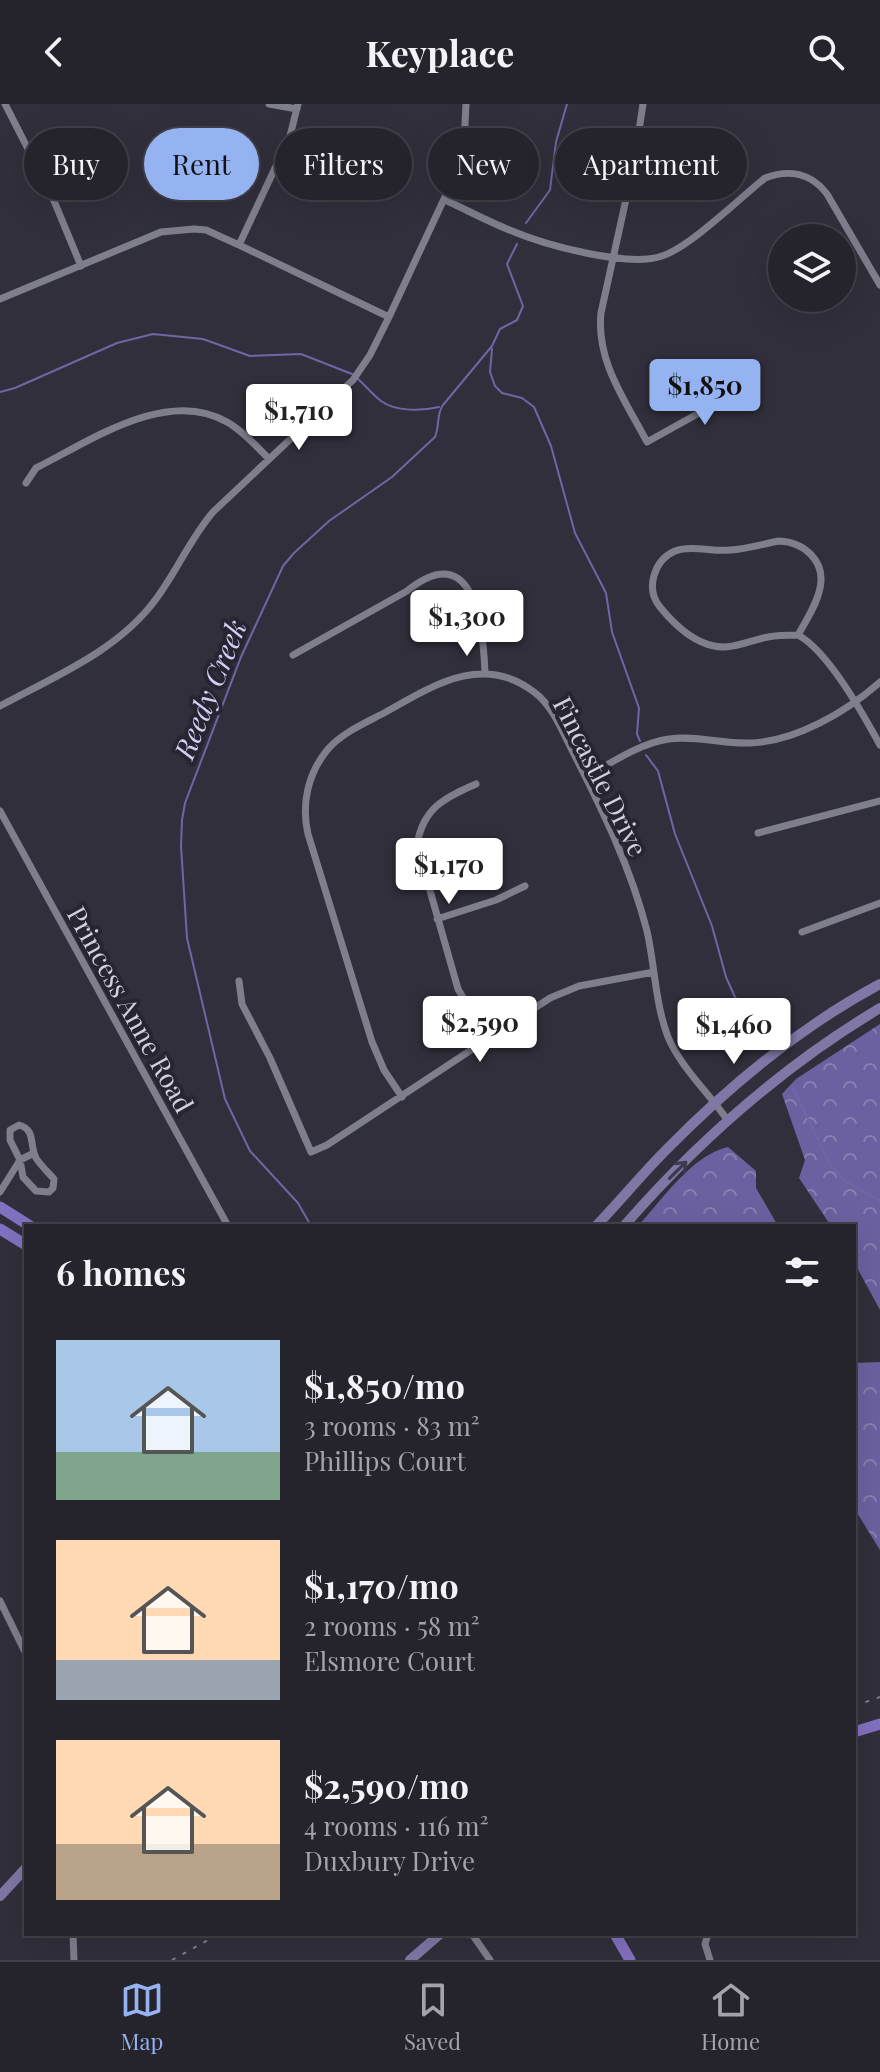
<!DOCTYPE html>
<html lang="en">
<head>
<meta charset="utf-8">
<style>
	:root { --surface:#25232c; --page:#2d2b34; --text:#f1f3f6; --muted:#a3a4a9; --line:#424048; --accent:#95b2f1 }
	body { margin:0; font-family:"Playfair Display",serif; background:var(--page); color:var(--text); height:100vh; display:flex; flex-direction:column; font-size:30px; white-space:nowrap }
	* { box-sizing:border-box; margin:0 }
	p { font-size:26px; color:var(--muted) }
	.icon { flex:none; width:44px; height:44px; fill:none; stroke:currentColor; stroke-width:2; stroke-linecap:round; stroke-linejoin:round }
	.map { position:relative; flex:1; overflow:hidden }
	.panel { position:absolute; left:24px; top:1120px; width:832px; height:712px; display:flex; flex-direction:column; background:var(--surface); border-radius:0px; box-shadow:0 8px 32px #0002,0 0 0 2px var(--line) }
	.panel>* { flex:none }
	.banner { position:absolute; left:24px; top:24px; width:832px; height:72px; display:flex; gap:16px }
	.controls { position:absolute; left:768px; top:120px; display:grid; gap:16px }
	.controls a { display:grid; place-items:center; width:88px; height:88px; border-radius:50%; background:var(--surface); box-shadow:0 8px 32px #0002,0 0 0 2px var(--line); font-size:40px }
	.price { position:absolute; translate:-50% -68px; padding:0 18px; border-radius:8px; background:#fff; color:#222; font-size:26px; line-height:52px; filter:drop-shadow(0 2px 4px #0008) }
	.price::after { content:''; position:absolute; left:50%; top:48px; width:24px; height:18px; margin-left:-12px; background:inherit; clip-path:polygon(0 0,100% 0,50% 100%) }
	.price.selected { background:var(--accent); color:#111 }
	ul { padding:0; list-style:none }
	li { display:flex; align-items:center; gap:24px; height:200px; padding:0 32px }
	li span { display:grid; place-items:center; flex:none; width:224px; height:160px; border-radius:0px; color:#555 }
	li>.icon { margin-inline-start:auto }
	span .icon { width:96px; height:96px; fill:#fffc; stroke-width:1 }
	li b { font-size:34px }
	h2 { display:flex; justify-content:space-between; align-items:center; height:96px; padding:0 32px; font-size:34px }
	.pill { padding:0 28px; border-radius:36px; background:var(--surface); box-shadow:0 8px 32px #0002,0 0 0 2px var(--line); font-size:28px; line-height:72px }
	.pill.selected { background:var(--accent); color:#111 }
	header { display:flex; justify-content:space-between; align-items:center; height:104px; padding:0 32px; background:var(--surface); font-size:36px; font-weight:700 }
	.tabs { display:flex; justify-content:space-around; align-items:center; height:112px; border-top:2px solid var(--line); background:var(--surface); font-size:22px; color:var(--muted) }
	.tabs a { display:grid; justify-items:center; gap:4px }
	.tabs .selected { color:var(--accent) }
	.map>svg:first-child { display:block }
	.forest { fill:url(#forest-crowns) }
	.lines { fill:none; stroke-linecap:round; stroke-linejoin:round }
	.stream { stroke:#7065a5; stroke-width:2 }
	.minor { stroke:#7f7e8c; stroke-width:7 }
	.secondary { stroke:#8077a6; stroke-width:10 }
	.primary { stroke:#8271c0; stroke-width:11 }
	.rail { stroke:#7f7e88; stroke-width:2; stroke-dasharray:4 8; stroke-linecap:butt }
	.oneway { stroke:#3d3a4e }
	.labels { text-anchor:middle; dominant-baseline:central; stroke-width:8; stroke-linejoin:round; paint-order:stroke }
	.street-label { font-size:26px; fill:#d1d1d9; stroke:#272531 }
	.water-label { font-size:28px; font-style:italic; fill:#d3cff4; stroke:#272531 }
</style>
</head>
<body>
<header><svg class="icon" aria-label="back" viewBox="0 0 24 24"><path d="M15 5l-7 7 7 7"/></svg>Keyplace<svg class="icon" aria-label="search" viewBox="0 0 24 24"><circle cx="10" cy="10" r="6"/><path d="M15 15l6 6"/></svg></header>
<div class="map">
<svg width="880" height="1856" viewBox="0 0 880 1856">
	<defs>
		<pattern id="forest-crowns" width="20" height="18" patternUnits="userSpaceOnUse" patternTransform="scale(2)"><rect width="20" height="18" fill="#6c61a0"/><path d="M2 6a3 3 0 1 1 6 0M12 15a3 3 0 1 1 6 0" fill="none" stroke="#877eb1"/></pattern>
	</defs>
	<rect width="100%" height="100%" fill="#312f3b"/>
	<!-- forest -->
	<path class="forest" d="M880 920V1206L854 1158V1122H831L799 1074 805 1056 782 990 796 975Z
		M728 1043 756 1067V1084L778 1122H638C663 1095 691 1052 728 1043Z
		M880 1258V1446L854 1404V1259Z"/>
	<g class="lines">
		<!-- stream -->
		<path class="stream" d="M526 119 550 86 556 38 567 0
			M492 245 490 268 495 282 502 289 522 294 534 303 551 342 575 429 606 489 612 528 639 604 637 630 640 637
			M357 274C365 281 372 290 381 297 396 308 422 307 439 303
			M0 288 15 284 117 239 153 230 203 235 250 252 301 250 352 270
			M646 651 658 667 675 730 712 822 726 873 735 893 767 936
			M793 984 831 1062 844 1076 880 1097
			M311 1122 298 1099 250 1047 225 995 187 834 181 742 182 716 185 699 241 553 283 462 294 449 329 417 392 373 435 333C440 321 436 311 443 301L492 242 500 225 517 216 523 202 507 160 517 140"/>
		<!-- minor -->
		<path class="minor" d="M5 0 52 92 81 162
			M269 0 297 5
			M643 0 634 59 601 209C596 257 625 296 647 338L726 294 736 279
			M445 96C467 106 489 118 512 127 545 141 629 164 662 152 690 143 740 94 765 74 789 65 811 69 827 90L880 181
			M239 141 290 32 298 0
			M0 195 161 128 194 125 206 126 239 141 389 213
			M26 379 36 364C90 337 167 283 227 318 243 327 256 342 269 355
			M779 437C804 438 826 457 820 484 817 500 806 517 798 531 788 531 778 531 768 533 750 536 732 546 714 542 693 538 673 519 660 503 645 485 654 456 675 447 692 441 713 448 730 446 746 445 763 440 779 437Z
			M798 531C828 547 863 610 880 641
			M293 551 407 487C474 433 483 521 485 568
			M0 602C55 572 118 547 156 495 177 467 190 435 213 408L353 276 370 251 389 213 458 65 464 40 466 0
			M586 673C611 659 640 639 669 635 695 631 722 640 749 639 795 638 846 608 880 578
			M476 680C444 694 423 704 417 741L458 885 488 936
			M0 707 228 1122
			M758 729 880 697
			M437 815 496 796 525 782
			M802 828 880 799
			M239 877 242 900 270 954 311 1048 327 1041 550 894 579 882 654 868
			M402 993 384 966 372 938 308 730C301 700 308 669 328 645 342 629 365 619 384 609 431 583 482 548 534 588 553 602 562 627 573 648 602 705 631 764 647 827 655 862 655 899 668 933 681 964 709 989 728 1017
			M19 1021C36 1026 29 1040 36 1054 41 1062 48 1068 54 1075L53 1084 49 1088 36 1087 23 1073 20 1056 10 1036V1026Z
			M0 1088 20 1056 34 1049
			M0 1497 26 1550
			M73 1830 74 1856
			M472 1830 490 1856
			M708 1830 705 1840 710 1856"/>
		<!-- secondary -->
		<path class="secondary" d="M596 1122C620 1097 642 1070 667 1045 729 982 802 922 880 880
			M624 1122C698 1037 783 962 880 904
			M0 1792 26 1764
			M410 1856 440 1830"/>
		<!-- primary -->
		<path class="primary" d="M0 1103 30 1122
			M0 1125 26 1141
			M854 1628 880 1620
			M615 1830 630 1856"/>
		<!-- rail -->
		<path class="rail" d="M854 1602 880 1593
			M172 1856 219 1830"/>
	</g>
	<!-- one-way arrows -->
	<defs><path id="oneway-shaft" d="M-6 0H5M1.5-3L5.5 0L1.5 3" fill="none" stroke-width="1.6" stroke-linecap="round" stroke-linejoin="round" transform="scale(2)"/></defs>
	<use class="oneway" href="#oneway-shaft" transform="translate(678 1066) rotate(-45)"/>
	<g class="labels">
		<!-- street labels -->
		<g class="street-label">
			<text transform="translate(601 672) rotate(63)">Fincastle Drive</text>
			<text transform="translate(131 905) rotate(61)">Princess Anne Road</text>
		</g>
		<!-- water labels -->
		<g class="water-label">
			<text transform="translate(209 585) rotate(-68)">Reedy Creek</text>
		</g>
	</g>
</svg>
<div class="controls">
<a><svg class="icon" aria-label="layers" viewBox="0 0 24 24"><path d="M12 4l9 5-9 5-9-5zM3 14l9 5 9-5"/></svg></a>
</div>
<b class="price selected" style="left:705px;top:323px">$1,850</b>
<b class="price" style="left:299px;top:348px">$1,710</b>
<b class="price" style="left:467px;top:554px">$1,300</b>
<b class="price" style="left:449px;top:802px">$1,170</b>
<b class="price" style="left:480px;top:960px">$2,590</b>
<b class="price" style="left:734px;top:962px">$1,460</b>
<div class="banner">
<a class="pill">Buy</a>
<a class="pill selected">Rent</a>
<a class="pill">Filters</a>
<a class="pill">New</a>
<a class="pill">Apartment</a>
</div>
<section class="panel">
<h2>6 homes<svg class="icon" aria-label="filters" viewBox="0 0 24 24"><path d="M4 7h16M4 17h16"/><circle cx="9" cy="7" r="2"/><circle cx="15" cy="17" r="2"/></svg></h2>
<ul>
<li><span style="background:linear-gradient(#a9c7e8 70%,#7fa58c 0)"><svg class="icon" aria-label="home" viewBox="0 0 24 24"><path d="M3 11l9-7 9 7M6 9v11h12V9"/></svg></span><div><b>$1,850/mo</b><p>3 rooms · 83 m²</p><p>Phillips Court</p></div></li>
<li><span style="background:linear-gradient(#ffd9b3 75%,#9aa5b1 0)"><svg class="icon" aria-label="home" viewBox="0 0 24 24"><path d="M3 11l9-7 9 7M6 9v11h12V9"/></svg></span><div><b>$1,170/mo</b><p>2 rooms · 58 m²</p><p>Elsmore Court</p></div></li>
<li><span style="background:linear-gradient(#ffd9b3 65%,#b9a48a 0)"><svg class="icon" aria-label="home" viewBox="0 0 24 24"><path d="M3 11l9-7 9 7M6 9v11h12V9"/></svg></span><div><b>$2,590/mo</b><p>4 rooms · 116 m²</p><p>Duxbury Drive</p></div></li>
</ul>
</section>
</div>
<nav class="tabs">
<a class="selected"><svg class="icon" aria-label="map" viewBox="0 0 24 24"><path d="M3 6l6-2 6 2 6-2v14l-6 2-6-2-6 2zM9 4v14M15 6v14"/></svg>Map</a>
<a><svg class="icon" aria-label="saved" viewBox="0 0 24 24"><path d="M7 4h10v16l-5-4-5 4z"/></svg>Saved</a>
<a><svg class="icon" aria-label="home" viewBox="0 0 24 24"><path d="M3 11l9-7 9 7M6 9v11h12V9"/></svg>Home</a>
</nav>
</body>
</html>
